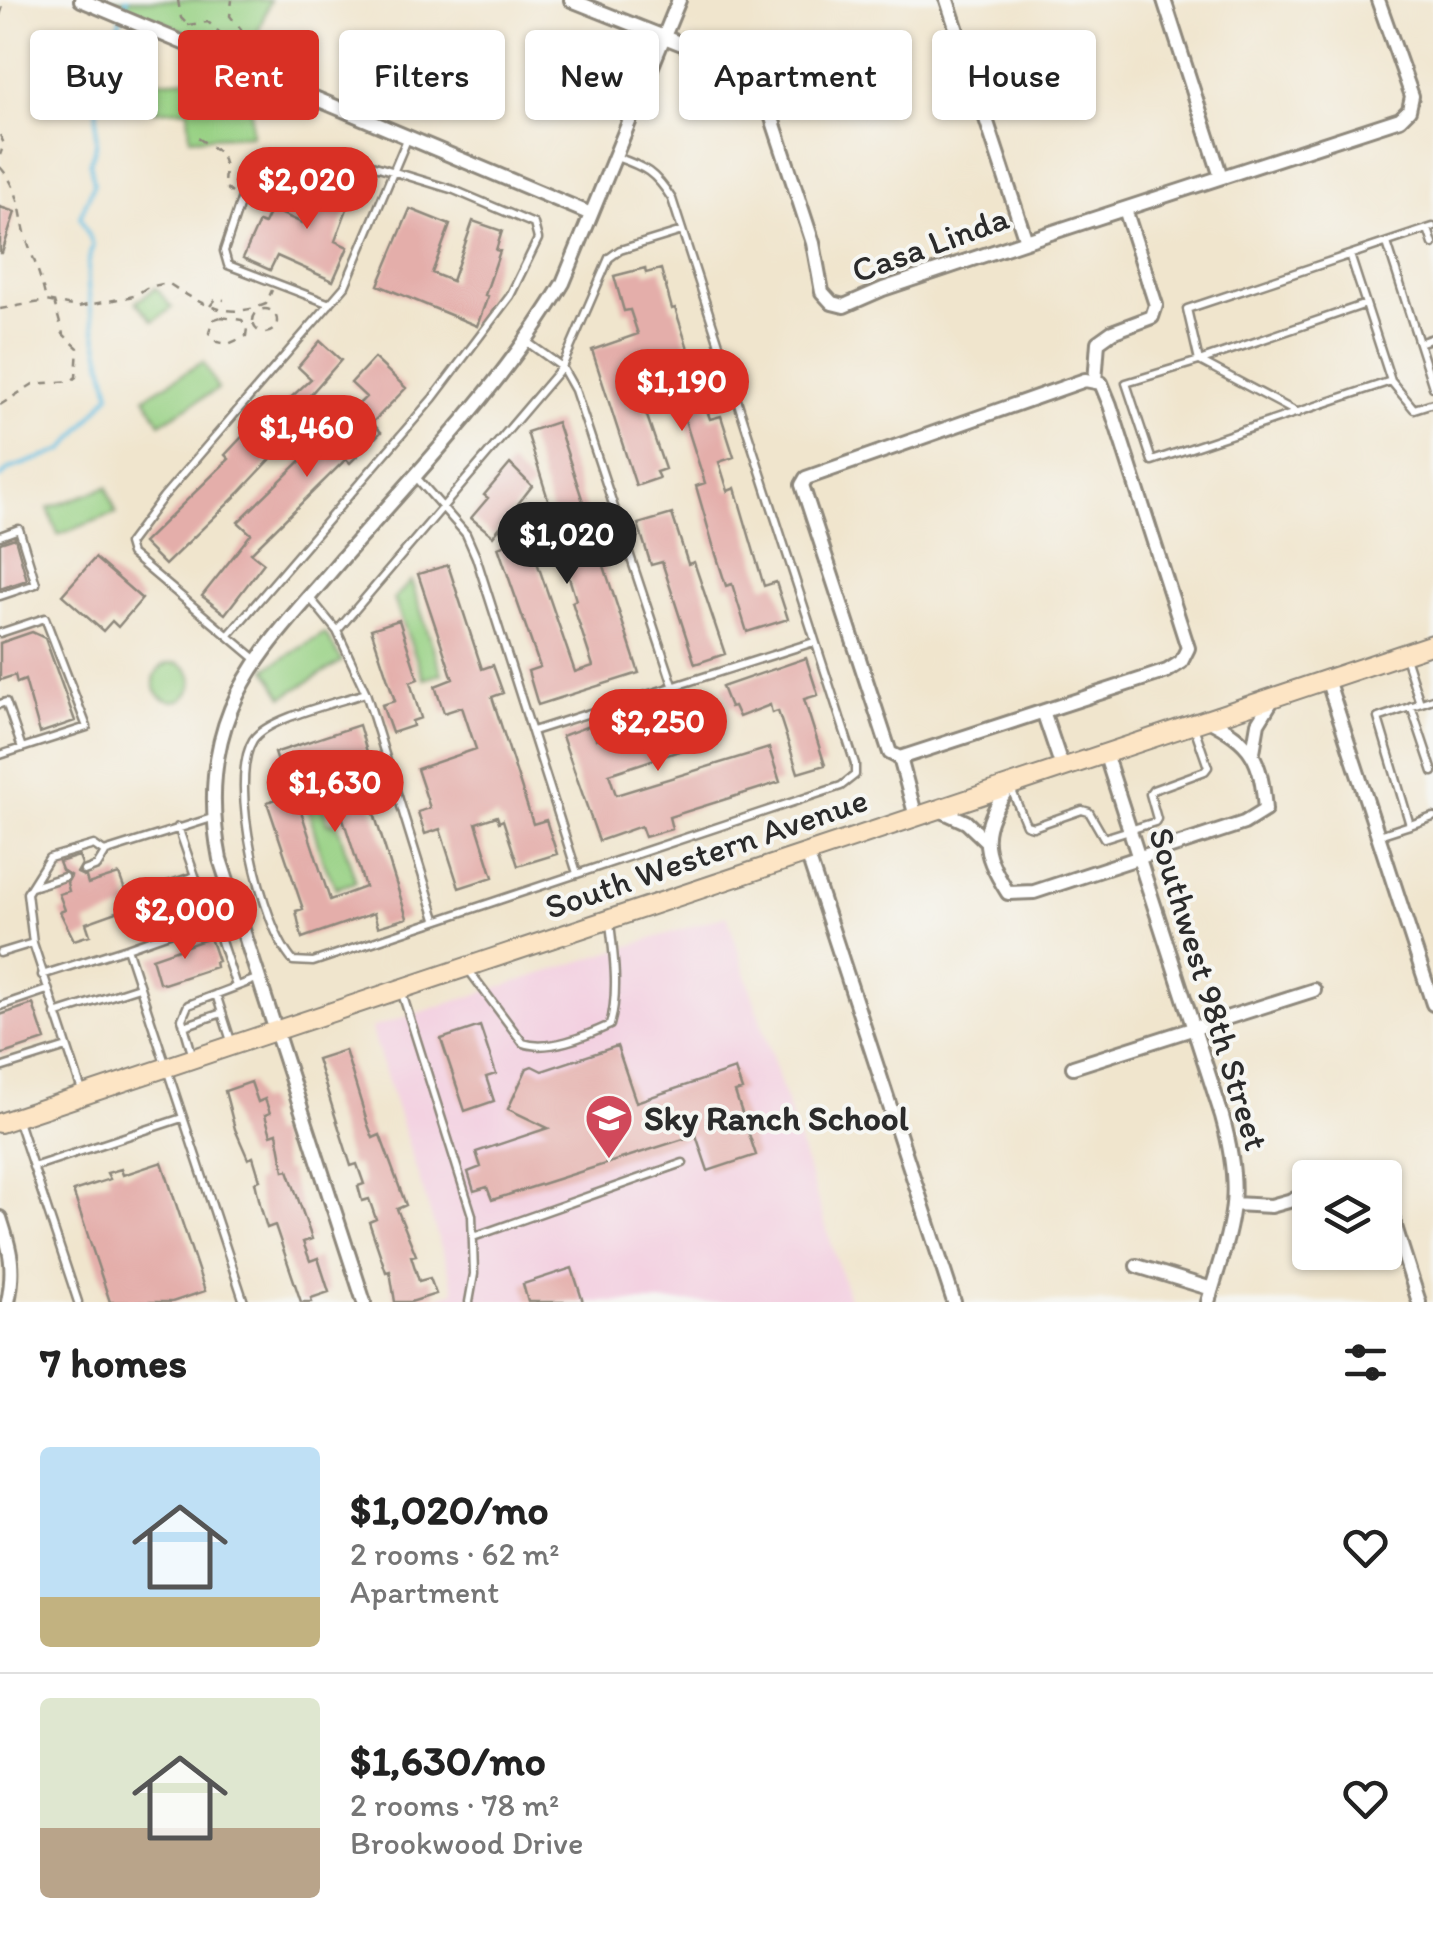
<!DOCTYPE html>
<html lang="en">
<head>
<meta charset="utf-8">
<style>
	:root { --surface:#fff; --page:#f2f2f2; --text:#222; --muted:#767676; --line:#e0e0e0; --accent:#d93025 }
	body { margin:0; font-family:Itim,sans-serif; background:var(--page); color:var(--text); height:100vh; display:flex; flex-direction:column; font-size:38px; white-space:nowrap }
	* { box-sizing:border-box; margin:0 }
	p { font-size:32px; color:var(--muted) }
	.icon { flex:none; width:55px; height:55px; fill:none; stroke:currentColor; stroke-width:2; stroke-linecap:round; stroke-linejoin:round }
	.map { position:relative; height:1302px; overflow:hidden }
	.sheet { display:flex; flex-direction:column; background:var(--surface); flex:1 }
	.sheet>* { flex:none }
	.top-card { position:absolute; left:30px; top:30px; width:1375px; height:90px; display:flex; gap:20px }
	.fabs { position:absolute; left:1292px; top:1160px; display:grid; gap:20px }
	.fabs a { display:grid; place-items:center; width:110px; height:110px; border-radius:10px; background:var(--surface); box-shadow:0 2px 8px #0004; font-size:50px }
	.price { position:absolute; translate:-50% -85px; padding:0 22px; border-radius:35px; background:var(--accent); color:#fff; font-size:32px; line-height:65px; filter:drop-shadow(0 2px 5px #0008) }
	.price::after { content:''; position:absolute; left:50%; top:60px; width:30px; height:22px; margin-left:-15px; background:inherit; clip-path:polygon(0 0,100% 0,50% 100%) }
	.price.selected { background:#222; color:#fff }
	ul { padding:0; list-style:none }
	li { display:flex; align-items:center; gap:30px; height:250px; padding:0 40px }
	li+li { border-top:2px solid var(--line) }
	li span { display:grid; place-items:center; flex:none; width:280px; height:200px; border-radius:10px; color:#555 }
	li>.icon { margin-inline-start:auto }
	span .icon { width:120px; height:120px; fill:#fffc; stroke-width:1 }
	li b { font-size:42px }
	h2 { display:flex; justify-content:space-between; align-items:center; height:120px; padding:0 40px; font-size:42px }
	.chip { padding:0 35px; border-radius:10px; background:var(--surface); box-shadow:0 2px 8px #0004; font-size:35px; line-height:90px }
	.chip.selected { background:var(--accent); color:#fff }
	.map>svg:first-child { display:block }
	.built { fill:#f3cfe0 }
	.green { fill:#98d184; stroke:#627e58; stroke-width:2.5 }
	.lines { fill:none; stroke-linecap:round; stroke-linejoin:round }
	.stream { stroke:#63bee1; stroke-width:4 }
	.building { fill:#e4aeaa }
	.service-casing { stroke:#8e887c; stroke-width:11 }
	.minor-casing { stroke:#8e887c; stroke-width:18 }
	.secondary-casing { stroke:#8e887c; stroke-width:22 }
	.path { stroke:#8e887c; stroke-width:2.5; stroke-dasharray:8 8; stroke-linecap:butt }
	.service { stroke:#fff; stroke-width:6 }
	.minor { stroke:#fff; stroke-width:12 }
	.secondary { stroke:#fde5c5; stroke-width:18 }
	.labels { text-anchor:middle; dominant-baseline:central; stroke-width:8; stroke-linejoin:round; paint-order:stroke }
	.street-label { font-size:35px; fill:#2b2b2b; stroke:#f6f6f2 }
	.poi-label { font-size:35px; font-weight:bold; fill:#2b2b2b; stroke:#f6f6f2; text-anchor:start }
</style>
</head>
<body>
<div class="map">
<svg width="1433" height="1302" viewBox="0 0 1433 1302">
	<rect width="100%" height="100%" fill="#f6f6f2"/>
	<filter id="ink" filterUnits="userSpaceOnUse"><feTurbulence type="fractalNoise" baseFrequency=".01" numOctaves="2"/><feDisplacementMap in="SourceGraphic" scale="20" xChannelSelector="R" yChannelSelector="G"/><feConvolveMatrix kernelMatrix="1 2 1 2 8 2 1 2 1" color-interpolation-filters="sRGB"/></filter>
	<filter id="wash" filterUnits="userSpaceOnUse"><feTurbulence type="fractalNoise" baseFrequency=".0048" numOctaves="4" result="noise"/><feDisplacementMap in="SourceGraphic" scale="40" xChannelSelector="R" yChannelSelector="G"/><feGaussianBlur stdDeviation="2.25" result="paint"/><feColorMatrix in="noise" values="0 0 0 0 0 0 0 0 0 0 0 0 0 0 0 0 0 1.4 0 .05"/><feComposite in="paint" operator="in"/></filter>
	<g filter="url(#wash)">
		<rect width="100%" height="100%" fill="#f0e5cd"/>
		<!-- built -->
		<path class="built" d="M727 915 850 1302H423L455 1291 371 1028Z"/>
		<!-- green -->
		<path class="green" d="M107 0H270L249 57Z
			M220 78 222 107 251 106 252 135 190 138 188 109 155 111 153 81Z
			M156 288 172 308 153 321 136 302Z
			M203 362 218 389 160 423 145 397Z
			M107 487 116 513 58 535 48 508Z
			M411 581 442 674 424 679 394 599Z
			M325 633 342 661 283 697 266 669Z
			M154 682a19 19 0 1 1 38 0a19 19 0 1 1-38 0Z
			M316 784 328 823H337L356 882 336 888 322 859 303 790Z"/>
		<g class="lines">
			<!-- stream -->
			<path class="stream" d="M0 478 9 469 64 450 110 394C102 353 77 284 93 245L80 217 94 184 90 162 96 146 97 99 103 92 105 80 117 71V29L127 0"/>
		</g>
		<g id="blocks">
			<!-- building -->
			<path class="building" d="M322 171 356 185 335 241 348 247 333 281 277 256 270 270 243 258 259 222 264 224 271 209 302 223Z
				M0 207 15 212 2 253H0Z
				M410 209 450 225 432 273 452 281 473 221 502 231 496 250 500 251 485 295 488 296 477 326 378 285Z
				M645 268 646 273 661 269 672 309 675 308 690 355 695 354 706 388 700 390 710 419 721 416 734 457 719 462 728 491 735 488 764 586 776 582 788 619 747 632 732 584 726 586 713 545 696 486 705 483 684 417 681 418 675 399H668L654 355 629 363 665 469 656 472 659 478 636 486 592 350 638 334 630 310 624 311 614 276Z
				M320 341 341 360 310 395 321 406 278 445 281 448 239 493 165 565 143 543 229 459 225 455 255 423 259 427 311 379 298 367Z
				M374 358 406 388 372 423 381 432 350 463 346 459 251 553 264 563 225 614 202 596 251 534 238 522 366 397 351 383Z
				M557 422 639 673 538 705 528 671 540 667 498 547 528 536 575 672 593 666 572 602 576 600 559 545 562 544 527 432Z
				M510 464 532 486 493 536 471 518 488 498 484 495Z
				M672 514 688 564 694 562 725 654 695 664 662 562 651 565 638 524Z
				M15 538 27 580 0 589V543Z
				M95 558 142 599 118 627 112 621 103 631 62 595Z
				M448 565 482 669 493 665 503 693 492 697 533 824 546 820 557 854 518 866 503 820 499 822 497 816 476 823 493 877 459 888 440 829 425 834 418 812 430 808 417 769 476 749 462 707 444 713 435 686 453 679 418 574Z
				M399 620 418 679 410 682 421 718 412 721 413 726 392 733 382 705 395 701 371 629Z
				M32 632 45 638 75 721 40 733 25 680 17 683 15 675 0 680V643Z
				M806 658 818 695 804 699 825 765 798 773 778 711 772 713 770 705 739 717 734 706 730 707 722 687Z
				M702 705 713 740 609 774 616 795 769 748 780 782 669 817 672 829 645 837 641 826 599 841 562 736 591 725 596 739Z
				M359 725 367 752 356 756 407 918 378 927 374 913 302 938 296 911 303 909 267 802 295 793 330 900 365 887 341 812 330 816 315 769 283 780 274 753Z
				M79 856 82 864 77 873 86 877 88 884 119 874 131 907 86 923 90 935 74 940 60 912 65 910 59 894 69 891 67 883 71 876 62 870 59 862Z
				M210 938 218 961 215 962 216 967 164 984 159 982 152 958Z
				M33 1004 45 1040 0 1055V1015Z
				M480 1026 496 1074 486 1077 494 1101 465 1111 441 1039Z
				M617 1046 636 1102 735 1069 742 1090 735 1092 756 1155 708 1171 696 1135 492 1200 487 1187 474 1191 468 1172 481 1167 476 1152 548 1128 508 1109 527 1068 532 1066 542 1071Z
				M345 1050 368 1125 373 1138 380 1135 406 1205 397 1209 416 1255 411 1256 419 1281 430 1278 436 1294 411 1302H395L390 1271 386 1272 369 1222 376 1219 369 1199 362 1201 358 1186 364 1184 357 1164 351 1166 317 1059Z
				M251 1082 258 1102 265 1099 270 1113 265 1115 271 1135 277 1133 284 1171 288 1170 312 1239 303 1242 310 1261 318 1258 329 1292 311 1298 312 1302H301L275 1225 267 1228 261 1208 255 1182 260 1180 253 1157 248 1159 235 1129 225 1091Z
				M162 1162 205 1291 172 1302H110L73 1191 110 1179 107 1173 121 1169 123 1175Z
				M572 1268 583 1302H528L523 1284Z"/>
		</g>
	</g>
	<g filter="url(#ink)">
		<use href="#blocks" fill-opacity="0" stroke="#8e887c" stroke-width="2.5"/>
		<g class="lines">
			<!-- service casing -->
			<g class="service-casing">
				<path id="service" d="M1428 229 1433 244
					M1387 243 1433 387
					M1350 255 1391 381 1152 461 1126 383 1199 361 1187 309 1433 227
					M527 342 562 367 575 390 674 688
					M1419 343 1433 338
					M1199 361 1366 304
					M1200 361 1298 413
					M1391 381 1414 409 1433 403
					M415 476 466 534 476 557 577 873
					M0 536 19 529 36 584 0 596
					M310 598 337 631 366 693 436 919
					M337 631 562 367 609 258 620 250 682 231
					M0 633 45 618 87 727 0 755
					M228 636 433 398 510 296 538 239 534 224 454 190 326 151 256 180 244 191 224 251 228 265 330 304
					M1405 657 1420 703
					M258 661 131 554 128 544 163 497 345 286 408 137
					M366 693C339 702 267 718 253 740 227 781 262 927 293 961L313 962 841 786 855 775V764L672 199C655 172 645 167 616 157
					M0 704 6 702 22 748
					M1411 706 1433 772
					M533 731 814 642
					M1010 786 1026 825 1033 827 1082 810 1089 812 1104 838 1155 822 1157 819 1150 794 1153 790 1205 771 1208 767 1193 724
					M1410 825 1433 817
					M1379 835 1410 825 1378 718 1433 699
					M84 871 97 866 105 853
					M32 887 64 877
					M141 894 195 876
					M221 941 236 986
					M33 943 27 893 49 858 94 845 104 852 212 818
					M127 948 203 921 202 896 178 827
					M0 953 33 943 83 1094
					M467 968 523 1043C548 1052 586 1036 610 1025 619 993 614 957 610 923
					M42 975 127 948 244 1302
					M401 990 472 1215 474 1274 469 1302
					M216 994 232 1044
					M0 1006 47 990
					M55 1014 139 987
					M184 1026 222 1013
					M193 1057 182 1019 188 1005 259 978
					M0 1068 67 1047
					M17 1118 78 1302
					M33 1167 182 1118
					M473 1237 683 1163"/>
			</g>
			<!-- minor casing -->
			<g class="minor-casing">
				<path id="minor" d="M81 0 591 214
					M571 0 712 56 754 87 771 115 813 243 822 292 832 303 844 306 883 289 1026 241 1400 119 1409 110 1412 96 1378 0
					M947 0 1026 241
					M1164 0 1221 177
					M1085 380 1101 383 1110 405 1188 648 1181 662 1167 671 900 758 890 753 802 485 806 478Z
					M1095 382 1098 342 1112 332 1152 317 1156 305 1125 209
					M1327 679 1433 1004
					M1044 714 1062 767
					M1253 752 1258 723 1274 697
					M1105 753 1222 1116C1245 1199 1231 1224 1208 1302
					M900 758 916 817
					M1009 786C980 830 979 848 1008 893L1034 892 1244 823 1265 810C1261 759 1253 742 1206 719
					M938 809 966 822 985 840
					M807 853 954 1302
					M1073 1067 1314 990
					M1365 1178 1377 1174 1379 1178
					M1385 1195 1419 1302
					M1234 1204 1271 1206 1310 1195
					M0 1218C11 1251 15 1268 8 1302
					M1137 1266 1212 1289
					M364 1302 220 859C210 808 211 758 231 709 253 655 297 612 334 568 413 476 501 388 563 283L679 0"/>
			</g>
			<!-- secondary casing -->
			<g class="secondary-casing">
				<path id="secondary" d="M0 1123 1433 644"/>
			</g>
			<!-- path -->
			<path class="path" d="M178 0 181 18 187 24
				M0 15 5 0
				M188 25 208 22 227 39 234 40 241 36V29L230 16 232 0
				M0 135 4 144 0 155
				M198 138 221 153 225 167 224 186 232 193
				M0 167C21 190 19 213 27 240 34 261 42 279 46 301
				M210 306 216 299 224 300
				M0 309 46 301 78 307 134 296 148 287 168 283C201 305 227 320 266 304L272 290
				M253 321a12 12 0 1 1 24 0a12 12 0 1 1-24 0Z
				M221 317 242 320 247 328 246 336 228 344 217 342 209 333 212 320Z
				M0 405 33 384 71 381 76 377 78 348 63 334 54 302"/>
			<!-- service -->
			<use href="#service" class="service"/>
			<!-- minor -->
			<use href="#minor" class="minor"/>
			<!-- secondary -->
			<use href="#secondary" class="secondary"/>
		</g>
	</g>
	<!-- icons -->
	<defs>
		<g id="school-pin" transform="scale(2.5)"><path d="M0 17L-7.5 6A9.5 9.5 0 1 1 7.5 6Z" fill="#d1495b" stroke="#f6f6f2"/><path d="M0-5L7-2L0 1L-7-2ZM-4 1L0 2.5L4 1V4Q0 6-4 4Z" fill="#fff"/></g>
	</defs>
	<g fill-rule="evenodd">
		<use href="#school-pin" x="609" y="1118"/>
	</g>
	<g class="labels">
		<!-- street labels -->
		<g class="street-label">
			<text transform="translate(930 244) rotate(-20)">Casa Linda</text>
			<text transform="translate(706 853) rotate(-19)">South Western Avenue</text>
			<text transform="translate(1209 989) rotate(73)">Southwest 98th Street</text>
		</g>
		<!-- poi labels -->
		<g class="poi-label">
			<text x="644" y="1118">Sky Ranch School</text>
		</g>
	</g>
</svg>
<div class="fabs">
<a><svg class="icon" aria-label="layers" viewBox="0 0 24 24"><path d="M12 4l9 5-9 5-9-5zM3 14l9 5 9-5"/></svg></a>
</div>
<b class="price" style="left:307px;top:232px">$2,020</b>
<b class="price" style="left:682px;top:434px">$1,190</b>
<b class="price" style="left:307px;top:480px">$1,460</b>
<b class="price selected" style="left:567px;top:587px">$1,020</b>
<b class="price" style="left:658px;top:774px">$2,250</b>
<b class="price" style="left:335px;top:835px">$1,630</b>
<b class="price" style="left:185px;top:962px">$2,000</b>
<div class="top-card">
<a class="chip">Buy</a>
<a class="chip selected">Rent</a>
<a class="chip">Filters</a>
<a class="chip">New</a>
<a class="chip">Apartment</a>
<a class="chip">House</a>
</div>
</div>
<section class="sheet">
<h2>7 homes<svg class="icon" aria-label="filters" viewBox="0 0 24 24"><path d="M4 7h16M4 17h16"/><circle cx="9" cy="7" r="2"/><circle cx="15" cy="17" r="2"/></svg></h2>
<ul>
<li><span style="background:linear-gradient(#bfe0f5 75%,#c2b280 0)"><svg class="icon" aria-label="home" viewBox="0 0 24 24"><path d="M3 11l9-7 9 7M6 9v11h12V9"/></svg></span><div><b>$1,020/mo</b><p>2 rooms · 62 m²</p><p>Apartment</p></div><svg class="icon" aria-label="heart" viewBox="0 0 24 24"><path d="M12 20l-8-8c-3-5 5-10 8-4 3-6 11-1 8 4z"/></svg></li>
<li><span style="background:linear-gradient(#dfe7d0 65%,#b9a48a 0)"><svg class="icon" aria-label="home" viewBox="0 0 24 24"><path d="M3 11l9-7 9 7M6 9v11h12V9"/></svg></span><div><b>$1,630/mo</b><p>2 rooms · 78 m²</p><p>Brookwood Drive</p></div><svg class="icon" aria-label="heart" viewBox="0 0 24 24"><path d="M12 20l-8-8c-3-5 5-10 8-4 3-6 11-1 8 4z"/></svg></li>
</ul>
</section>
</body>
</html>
